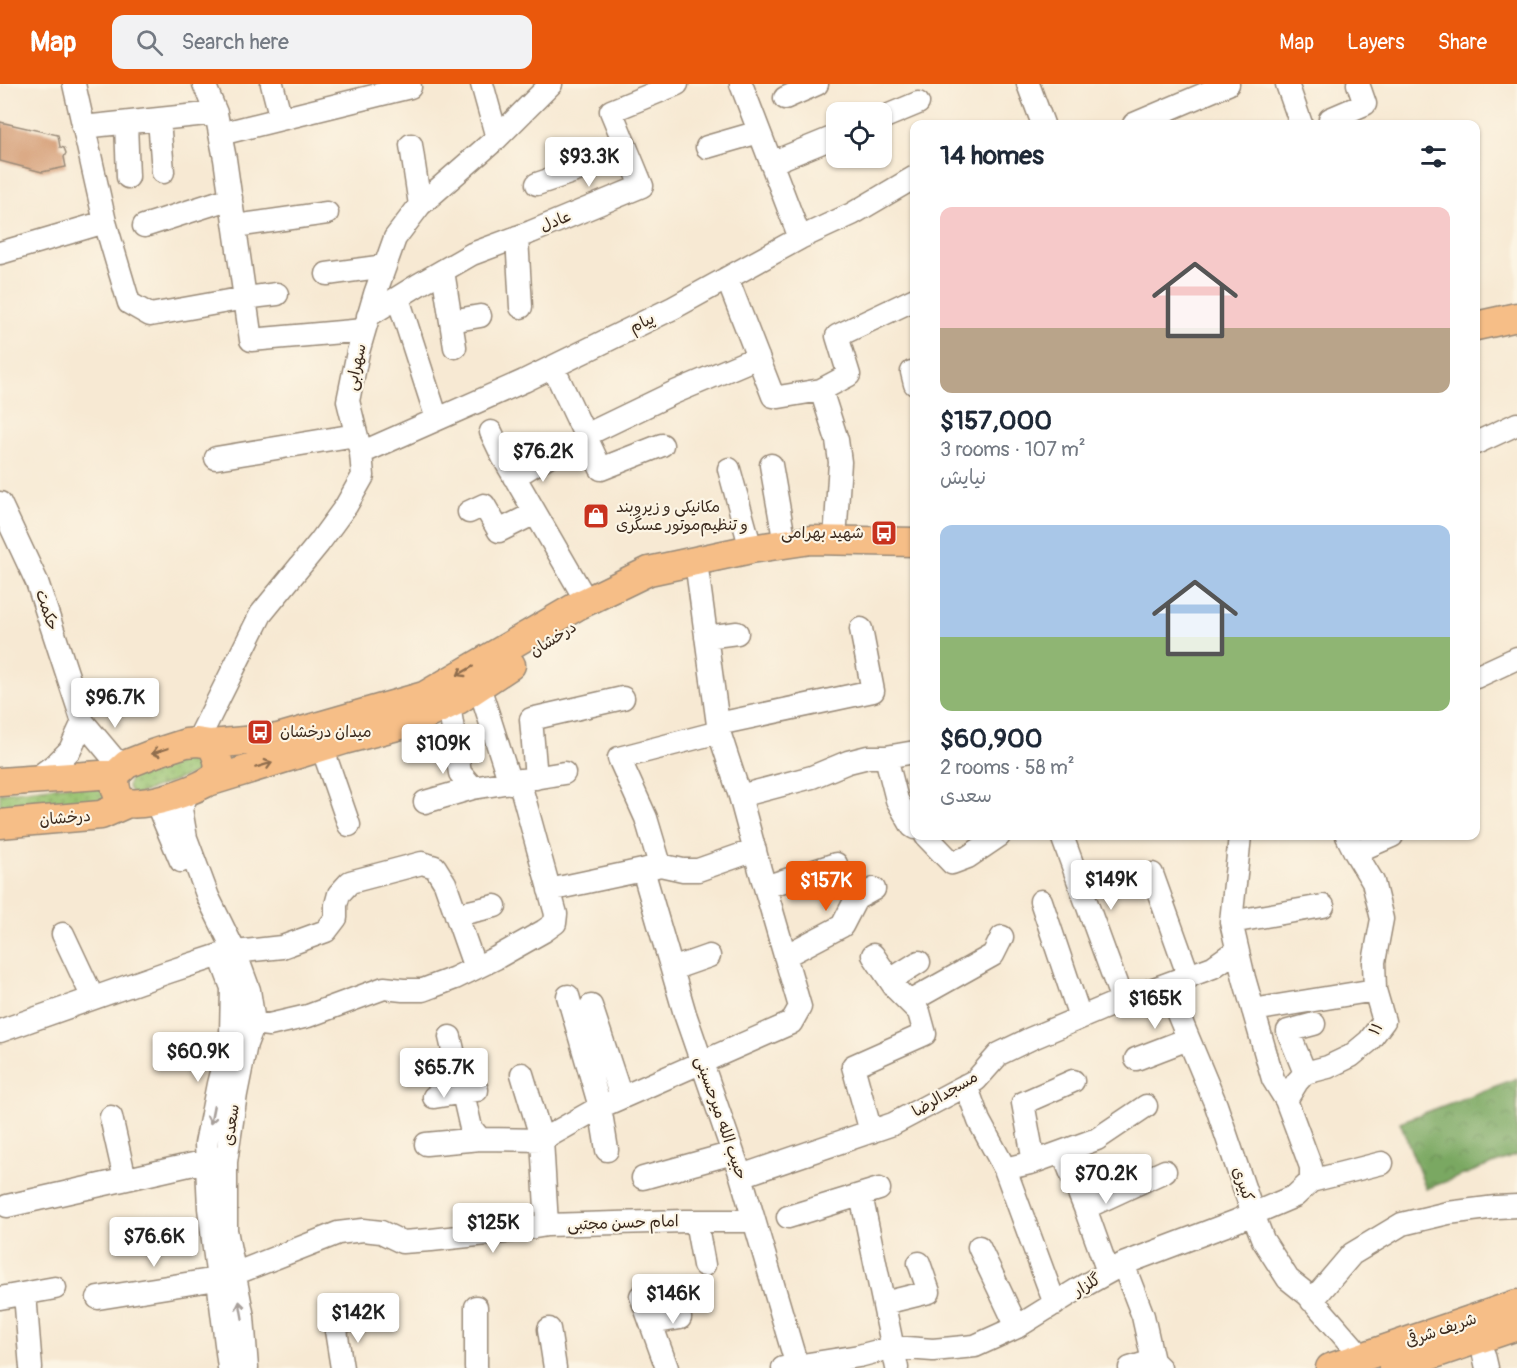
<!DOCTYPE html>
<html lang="en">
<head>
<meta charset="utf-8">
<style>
	:root { --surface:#fff; --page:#f2f2f3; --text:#1f2937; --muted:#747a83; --accent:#ea580c }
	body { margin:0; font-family:Pangolin,"Playpen Sans Arabic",sans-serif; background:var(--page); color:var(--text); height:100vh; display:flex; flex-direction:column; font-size:22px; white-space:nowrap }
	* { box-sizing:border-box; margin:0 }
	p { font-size:20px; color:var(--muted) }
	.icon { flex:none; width:33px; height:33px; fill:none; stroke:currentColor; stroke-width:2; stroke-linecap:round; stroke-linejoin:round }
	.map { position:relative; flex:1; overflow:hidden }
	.side { position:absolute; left:910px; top:36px; width:570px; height:720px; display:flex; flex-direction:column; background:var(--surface); border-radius:12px; box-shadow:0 2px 4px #0004 }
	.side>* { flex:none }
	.buttons { position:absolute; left:826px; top:18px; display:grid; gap:12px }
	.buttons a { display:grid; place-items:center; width:66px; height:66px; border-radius:12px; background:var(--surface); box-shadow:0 2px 4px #0004; font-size:30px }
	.price { position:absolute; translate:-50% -51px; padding:0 14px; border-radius:6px; background:#fff; color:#222; font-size:20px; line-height:39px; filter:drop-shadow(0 2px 3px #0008) }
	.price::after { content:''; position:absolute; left:50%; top:36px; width:18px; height:14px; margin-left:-9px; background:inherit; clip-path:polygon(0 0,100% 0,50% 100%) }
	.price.current { background:var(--accent); color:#fff }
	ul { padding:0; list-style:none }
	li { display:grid; align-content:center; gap:12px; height:318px; padding:0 30px }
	li span { display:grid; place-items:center; height:186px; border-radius:12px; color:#555 }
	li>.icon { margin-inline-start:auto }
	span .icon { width:108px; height:108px; fill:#fffc; stroke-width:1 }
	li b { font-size:26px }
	h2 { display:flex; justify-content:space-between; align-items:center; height:72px; padding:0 30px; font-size:26px }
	header { display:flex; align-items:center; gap:36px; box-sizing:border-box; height:84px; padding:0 30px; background:var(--accent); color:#fff }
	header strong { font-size:28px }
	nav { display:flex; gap:33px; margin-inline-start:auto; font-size:21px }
	.search { width:420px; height:54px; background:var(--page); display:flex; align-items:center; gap:15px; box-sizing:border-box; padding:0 21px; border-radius:12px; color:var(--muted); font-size:22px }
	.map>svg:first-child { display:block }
	.green { fill:url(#green-dots); stroke:#6a7646; stroke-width:1.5 }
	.forest { fill:url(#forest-crowns); stroke:#5a6940; stroke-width:1.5 }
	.building { fill:#d2966d }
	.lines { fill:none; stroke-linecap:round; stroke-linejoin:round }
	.minor-casing { stroke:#998a78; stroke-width:25 }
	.major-casing { stroke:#998a78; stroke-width:31 }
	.minor { stroke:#fff; stroke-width:22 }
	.major { stroke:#f6be87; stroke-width:28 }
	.oneway { stroke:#8f6d4d }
	.oneway2 { stroke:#a79f9a }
	.labels { text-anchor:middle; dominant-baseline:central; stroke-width:4.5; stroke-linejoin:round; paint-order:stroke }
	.street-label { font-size:16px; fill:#3b2a1e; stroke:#fcf5e5 }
	.poi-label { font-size:16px; fill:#3b2a1e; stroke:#fcf5e5; text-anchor:start }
</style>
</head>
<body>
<header>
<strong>Map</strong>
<div class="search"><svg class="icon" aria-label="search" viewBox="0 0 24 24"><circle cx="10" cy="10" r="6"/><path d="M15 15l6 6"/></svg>Search here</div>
<nav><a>Map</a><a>Layers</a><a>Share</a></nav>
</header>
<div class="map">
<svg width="1517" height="1284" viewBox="0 0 1517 1284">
	<defs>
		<pattern id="green-dots" width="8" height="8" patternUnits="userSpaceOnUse" patternTransform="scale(1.5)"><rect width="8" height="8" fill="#98c26f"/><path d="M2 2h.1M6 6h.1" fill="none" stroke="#7d9e5b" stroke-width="1.8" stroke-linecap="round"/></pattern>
		<pattern id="forest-crowns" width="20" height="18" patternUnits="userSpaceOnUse" patternTransform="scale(1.5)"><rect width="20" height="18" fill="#7aa862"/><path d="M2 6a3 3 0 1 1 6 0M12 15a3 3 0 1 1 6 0" fill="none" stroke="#658950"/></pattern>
	</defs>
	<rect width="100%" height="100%" fill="#fcf5e5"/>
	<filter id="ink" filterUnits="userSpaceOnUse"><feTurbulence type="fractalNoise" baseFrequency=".0167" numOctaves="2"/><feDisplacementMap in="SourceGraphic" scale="12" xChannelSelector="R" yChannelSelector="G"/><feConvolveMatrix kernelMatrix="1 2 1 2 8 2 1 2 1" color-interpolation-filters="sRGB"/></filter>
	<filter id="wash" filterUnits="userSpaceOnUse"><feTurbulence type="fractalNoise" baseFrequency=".008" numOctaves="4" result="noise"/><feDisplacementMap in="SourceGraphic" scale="24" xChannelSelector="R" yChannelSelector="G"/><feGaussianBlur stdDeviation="1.35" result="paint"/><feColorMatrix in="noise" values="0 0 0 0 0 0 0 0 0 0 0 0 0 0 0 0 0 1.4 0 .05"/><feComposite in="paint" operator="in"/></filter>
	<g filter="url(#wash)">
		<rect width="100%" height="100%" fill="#f7e9d3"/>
		<!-- green -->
		<path class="green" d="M196 666 206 671 210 684 133 712 128 703 130 692Z
			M103 697 109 719 0 731V709Z"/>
		<!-- forest -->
		<path class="forest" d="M1517 994V1071L1426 1105 1400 1038Z"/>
		<g id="blocks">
			<!-- building -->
			<path class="building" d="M0 38 58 51 60 63 64 64 66 69 64 73 66 83 42 88 0 77Z"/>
		</g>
	</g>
	<g filter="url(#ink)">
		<use href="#blocks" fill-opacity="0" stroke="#998a78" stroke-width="1.5"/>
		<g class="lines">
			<!-- minor casing -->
			<g class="minor-casing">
				<path id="minor" d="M74 0 105 138 129 219 150 231 245 214 277 210
					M204 0 216 29 225 75 251 256 364 246
					M272 0 281 35
					M482 0 497 54
					M741 0 800 154
					M1028 0 1043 40
					M1287 0 1301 40
					M785 14 817 0
					M882 34 918 19
					M159 35 163 88
					M1330 35 1365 20 1358 0
					M126 39 128 93
					M1134 40 1228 0
					M83 43 216 29
					M220 50 410 3 409 0
					M411 61 420 121
					M707 63 759 48
					M771 79 837 52
					M537 100 628 69
					M144 142 231 114
					M235 142 327 129
					M517 153 521 223
					M0 169 105 138
					M443 187 455 263
					M327 190 385 182
					M727 194 773 312 779 313 821 306 849 291 837 252 915 215
					M398 214 437 335
					M368 232 418 201 472 170 531 148 642 102 611 27 677 0
					M451 237 480 232
					M553 283 601 385 662 361
					M912 288 915 300
					M821 306 837 356 840 378 835 456
					M491 348 503 373 587 518
					M586 351 673 309 758 273
					M1476 359 1517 340
					M361 369 524 297 673 224 800 154 852 130 915 93
					M216 374 356 351
					M771 381 785 460
					M729 385 751 465
					M514 393 550 371
					M0 419 37 498 83 638 114 675 127 680
					M469 428 484 421 499 447 535 429
					M706 553 737 549
					M1476 593 1517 574
					M479 602 510 699
					M449 621 460 689 473 704 564 689
					M718 640 873 607 861 545
					M197 658 261 530 319 459 346 422 363 392 361 369 348 317 358 268 375 210 395 154 420 121 497 54 551 0
					M322 663 349 741
					M886 673 897 716 912 742 915 744
					M536 694 531 635 623 614
					M34 696 57 679 70 666 83 638
					M189 706 181 725 186 754 208 813 235 868 249 906 254 939 246 960 236 1010 226 1078V1146L243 1233 247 1284
					M740 712 812 693 848 678 868 673H886L915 668
					M156 718 181 777
					M425 718 473 704
					M926 752 952 779 968 773 999 752
					M1062 752 1122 916
					M1240 752 1231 838 1244 894 1273 995 1286 1016
					M1355 768 1392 752
					M660 781 646 734 619 674 719 648
					M643 786 685 930 741 1092 797 1282
					M1152 790 1189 893
					M765 803 836 780
					M549 806 643 786 660 781 683 786H698L755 766
					M1041 817 1080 933
					M456 831 495 822
					M1231 838 1323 822
					M63 850 93 914
					M785 872 842 842 856 815 874 805
					M222 877 232 904 231 950 218 1000 206 1060 209 1124 229 1284
					M672 885 709 872
					M890 896 919 878
					M1166 901 1216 1021 1253 1130 1263 1156 1288 1195 1308 1211 1362 1273
					M568 912 600 1023 607 1066
					M909 918 993 871 1002 853
					M591 922 621 1013
					M1253 926 1375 906
					M238 937 269 941 308 932 384 904 403 906H423L455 894 496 874 544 847 555 839 556 830 519 696
					M0 947 168 888 220 871 235 868 282 863 326 847 336 834V821L339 810 350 798 422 779 435 783 445 799 475 884
					M450 953 471 1044 480 1055
					M1136 975 1188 955
					M1305 989 1288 947 1314 940
					M522 990 542 1056 547 1141
					M966 1001 979 1037 1005 1085 1055 1220
					M434 1013 477 1006
					M111 1033 125 1095
					M871 1048 853 982 925 950 919 928 896 905 873 871
					M426 1060 480 1055 542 1056 600 1023 791 939 800 923 760 786 740 712 719 648 698 492 694 477
					M1063 1069 1085 1124 1108 1188
					M1034 1078 1023 1019 1073 997
					M1005 1085 1034 1078 1097 1055 1146 1022
					M741 1092 893 1040 976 996 999 970 1030 955 1113 920 1213 883 1237 866
					M643 1094 733 1069
					M1311 1097V1083L1286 1016 1297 998 1305 989 1328 983 1351 972 1369 957 1384 937 1375 906 1374 878 1382 835 1373 798 1355 768 1347 752
					M861 1111 897 1284
					M7 1122 207 1077 222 1078
					M1085 1124 1165 1087
					M788 1133 879 1105
					M696 1137 704 1181
					M979 1163 1017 1243
					M1123 1180 1143 1232 1153 1277 1160 1284
					M25 1210 31 1284
					M641 1212 667 1284
					M0 1214 55 1204
					M98 1214 217 1195 234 1190 338 1149 363 1146 381 1148 402 1158 431 1156 505 1148 547 1141 685 1137H754
					M1312 1217 1352 1170 1402 1140 1448 1129 1496 1123 1517 1122
					M884 1219 929 1208 919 1179
					M651 1239 680 1234
					M549 1245 555 1284
					M1484 1271 1487 1284
					M342 1284 335 1240 366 1230
					M476 1284V1223
					M783 1284 859 1272 893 1263 933 1266 975 1262 1017 1243 1078 1205 1123 1180 1234 1138 1295 1112 1311 1097 1382 1079
					M1130 1284 1153 1277"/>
			</g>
			<!-- major casing -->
			<g class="major-casing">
				<path id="major" d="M1476 242 1517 233
					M210 660C216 668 222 681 216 691 207 704 137 727 123 717 115 711 115 701 115 691L127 680 155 669 186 659 197 658 210 660 278 654 424 612 579 521 649 487 751 465 811 456 915 458
					M0 698 100 691H115
					M208 698 344 656 409 639 458 616 511 581
					M0 740 101 731 128 719
					M1330 1284 1517 1220
					M1393 1284 1517 1242"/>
			</g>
			<!-- minor -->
			<use href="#minor" class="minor"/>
			<!-- major -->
			<use href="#major" class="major"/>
		</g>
		<!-- one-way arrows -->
		<defs><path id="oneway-shaft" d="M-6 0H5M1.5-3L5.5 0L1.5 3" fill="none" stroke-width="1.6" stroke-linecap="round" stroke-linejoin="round" transform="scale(1.5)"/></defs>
		<g class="oneway">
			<use href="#oneway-shaft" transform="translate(465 587) rotate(150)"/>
			<use href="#oneway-shaft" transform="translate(160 667) rotate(161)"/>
			<use href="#oneway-shaft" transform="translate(264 681) rotate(-17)"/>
		</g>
		<g class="oneway2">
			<use href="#oneway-shaft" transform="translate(212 1031) rotate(101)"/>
			<use href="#oneway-shaft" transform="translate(241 1226) rotate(-100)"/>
		</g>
	</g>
	<!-- icons -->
	<defs>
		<g id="shop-square" transform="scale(1.35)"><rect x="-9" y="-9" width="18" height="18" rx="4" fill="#c8321e" stroke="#fcf5e5"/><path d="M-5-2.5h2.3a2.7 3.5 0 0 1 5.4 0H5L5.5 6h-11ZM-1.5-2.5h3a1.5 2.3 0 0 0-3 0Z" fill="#fff"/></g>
		<g id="bus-square" transform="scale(1.35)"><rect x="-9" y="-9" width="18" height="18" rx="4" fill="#c8321e" stroke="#fcf5e5"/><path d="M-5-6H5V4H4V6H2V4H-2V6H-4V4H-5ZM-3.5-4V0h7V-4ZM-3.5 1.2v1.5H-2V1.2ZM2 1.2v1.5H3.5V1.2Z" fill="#fff"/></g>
	</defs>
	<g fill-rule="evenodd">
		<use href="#shop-square" x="596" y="432"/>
		<use href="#bus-square" x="884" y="449"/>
		<use href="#bus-square" x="260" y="648"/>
	</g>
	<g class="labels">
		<!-- street labels -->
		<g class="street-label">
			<text transform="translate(556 137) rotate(-22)">عادل</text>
			<text transform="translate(642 239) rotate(-26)">پیام</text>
			<text transform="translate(356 283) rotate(-78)">سهرابی</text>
			<text transform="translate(47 526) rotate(72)">حکمت</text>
			<text transform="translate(553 555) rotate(-32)">درخشان</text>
			<text transform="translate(65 734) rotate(-5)">درخشان</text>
			<text transform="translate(1376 945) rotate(-60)">۱۱</text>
			<text transform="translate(945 1010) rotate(-31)">مسجدالرضا</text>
			<text transform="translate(721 1034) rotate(71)">حبیب الله میرحسینی</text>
			<text transform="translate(231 1041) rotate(-82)">سعدی</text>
			<text transform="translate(1243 1100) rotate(71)">کبیری</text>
			<text transform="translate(623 1139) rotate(-2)">امام حسن مجتبی</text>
			<text transform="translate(1087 1201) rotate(-30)">گلزار</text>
			<text transform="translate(1441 1246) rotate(-19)">شریف شرقی</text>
		</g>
		<!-- poi labels -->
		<g class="poi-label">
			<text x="616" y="423">مکانیکی و زیروبند<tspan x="616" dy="18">و تنظیم‌موتور عسگری</tspan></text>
			<text x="864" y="449" text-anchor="end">شهید بهرامی</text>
			<text x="280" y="648">میدان درخشان</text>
		</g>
	</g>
</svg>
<div class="buttons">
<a><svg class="icon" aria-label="locate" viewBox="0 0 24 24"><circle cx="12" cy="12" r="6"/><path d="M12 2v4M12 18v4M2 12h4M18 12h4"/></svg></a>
</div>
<b class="price" style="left:589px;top:104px">$93.3K</b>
<b class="price" style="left:543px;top:399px">$76.2K</b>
<b class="price" style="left:115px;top:645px">$96.7K</b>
<b class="price" style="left:443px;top:691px">$109K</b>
<b class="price" style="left:1111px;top:827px">$149K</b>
<b class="price current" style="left:826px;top:828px">$157K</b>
<b class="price" style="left:1155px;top:946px">$165K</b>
<b class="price" style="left:198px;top:999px">$60.9K</b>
<b class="price" style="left:444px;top:1015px">$65.7K</b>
<b class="price" style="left:1106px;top:1121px">$70.2K</b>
<b class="price" style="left:493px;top:1170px">$125K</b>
<b class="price" style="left:154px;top:1184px">$76.6K</b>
<b class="price" style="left:673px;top:1241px">$146K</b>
<b class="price" style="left:358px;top:1260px">$142K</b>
<section class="side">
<h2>14 homes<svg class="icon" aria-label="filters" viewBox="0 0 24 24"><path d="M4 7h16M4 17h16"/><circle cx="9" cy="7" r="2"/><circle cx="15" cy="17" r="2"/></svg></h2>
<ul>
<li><span style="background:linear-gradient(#f6c9c9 65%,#b9a48a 0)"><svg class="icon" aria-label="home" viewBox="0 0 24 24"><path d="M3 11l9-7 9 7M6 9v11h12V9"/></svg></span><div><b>$157,000</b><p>3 rooms · 107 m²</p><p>نیایش</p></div></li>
<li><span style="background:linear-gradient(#a9c7e8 60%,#8fb573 0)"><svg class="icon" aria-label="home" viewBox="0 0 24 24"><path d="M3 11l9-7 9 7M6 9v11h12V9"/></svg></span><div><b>$60,900</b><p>2 rooms · 58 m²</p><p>سعدی</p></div></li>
</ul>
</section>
</div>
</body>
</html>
